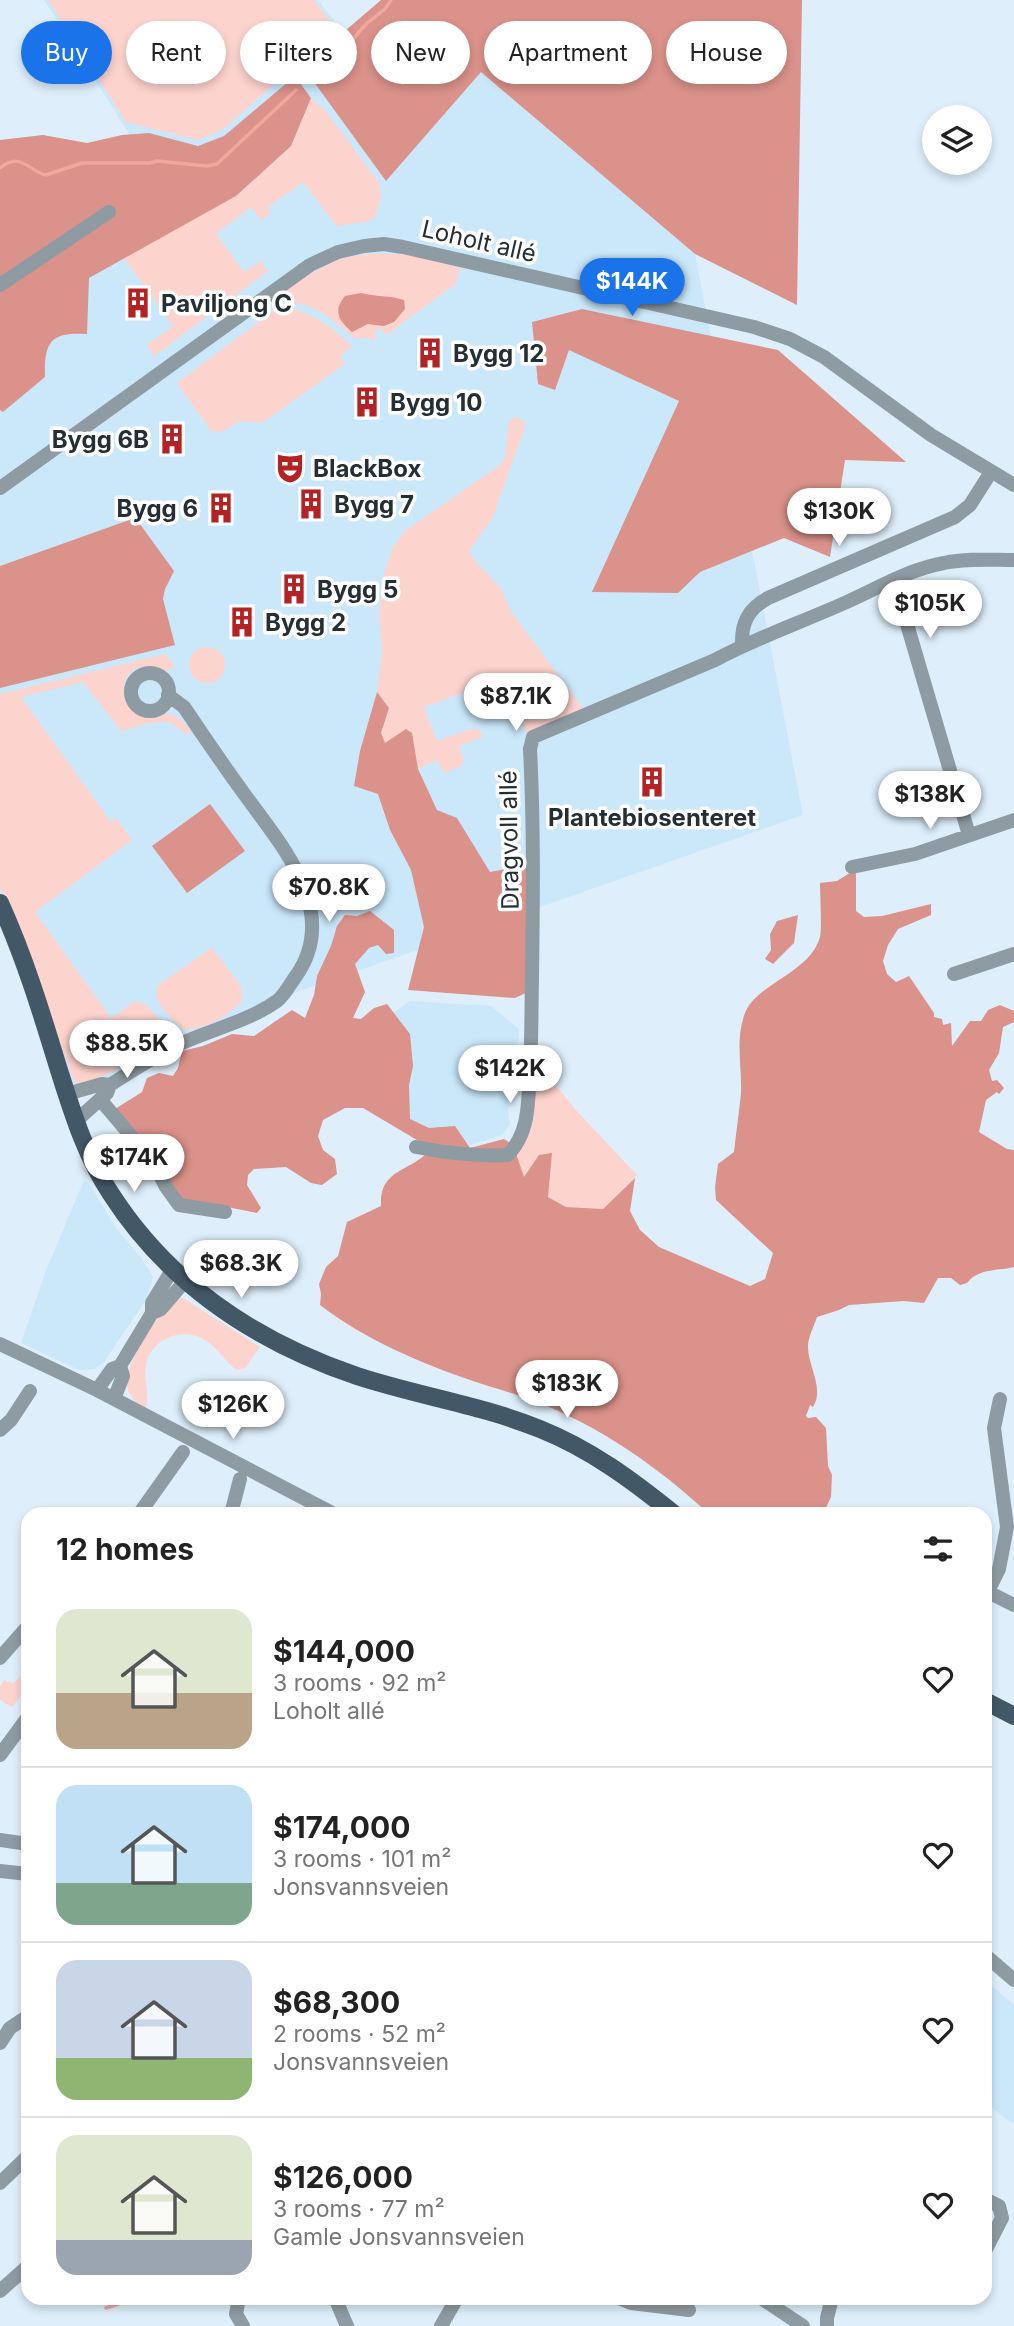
<!DOCTYPE html>
<html lang="en">
<head>
<meta charset="utf-8">
<style>
	:root { --surface:#fff; --page:#f6f6f6; --text:#222; --muted:#767676; --line:#e0e0e0; --accent:#1a73e8 }
	body { margin:0; font-family:Inter,sans-serif; background:var(--page); color:var(--text); height:100vh; display:flex; flex-direction:column; font-size:26px; white-space:nowrap }
	* { box-sizing:border-box; margin:0 }
	p { font-size:23px; color:var(--muted) }
	.icon { flex:none; width:38px; height:38px; fill:none; stroke:currentColor; stroke-width:2; stroke-linecap:round; stroke-linejoin:round }
	.map { position:relative; flex:1; overflow:hidden }
	.details { position:absolute; left:21px; top:1507px; width:971px; height:798px; display:flex; flex-direction:column; background:var(--surface); border-radius:21px; box-shadow:0 4px 10px #0003 }
	.details>* { flex:none }
	.hud { position:absolute; left:21px; top:21px; width:973px; height:63px; display:flex; gap:14px }
	.controls { position:absolute; left:922px; top:105px; display:grid; gap:14px }
	.controls a { display:grid; place-items:center; width:70px; height:70px; border-radius:50%; background:var(--surface); box-shadow:0 4px 10px #0003; font-size:35px }
	.price { position:absolute; translate:-50% -60px; padding:0 16px; border-radius:24px; background:#fff; color:#222; font-size:23px; line-height:46px; filter:drop-shadow(0 2px 4px #0008) }
	.price::after { content:''; position:absolute; left:50%; top:42px; width:21px; height:16px; margin-left:-10px; background:inherit; clip-path:polygon(0 0,100% 0,50% 100%) }
	.price.current { background:var(--accent); color:#fff }
	ul { padding:0; list-style:none }
	li { display:flex; align-items:center; gap:21px; height:175px; padding:0 35px }
	li+li { border-top:2px solid var(--line) }
	li span { display:grid; place-items:center; flex:none; width:196px; height:140px; border-radius:21px; color:#555 }
	li>.icon { margin-inline-start:auto }
	span .icon { width:84px; height:84px; fill:#fffc; stroke-width:1 }
	li b { font-size:30px }
	h2 { display:flex; justify-content:space-between; align-items:center; height:84px; padding:0 35px; font-size:30px }
	.tag { padding:0 24px; border-radius:32px; background:var(--surface); box-shadow:0 4px 10px #0003; font-size:24px; line-height:63px }
	.tag.current { background:var(--accent); color:#fff }
	.map>svg:first-child { display:block }
	.built { fill:#cbe8fb }
	.green { fill:#fdd3ce }
	.forest { fill:#da928a }
	.lines { fill:none; stroke-linecap:round; stroke-linejoin:round }
	.stream { stroke:#f0a79e; stroke-width:3.5 }
	.minor { stroke:#8f9ba3; stroke-width:14 }
	.major { stroke:#435867; stroke-width:18 }
	.labels { text-anchor:middle; dominant-baseline:central; stroke-width:7; stroke-linejoin:round; paint-order:stroke }
	.street-label { font-size:24px; fill:#232e35; stroke:#fff }
	.poi-label { font-size:24px; font-weight:bold; fill:#232e35; stroke:#fff; text-anchor:start }
</style>
</head>
<body>
<div class="map">
<svg width="1014" height="2326" viewBox="0 0 1014 2326">
	<rect width="100%" height="100%" fill="#deeffb"/>
	<!-- built -->
	<path class="built" d="M44 0H318L343 32 303 67 481 72 695 254 803 815 280 998 91 1086 70 1084 0 903V337L179 212Z
		M410 1001 491 1006 519 1029 515 1102 508 1108 510 1125 502 1135 467 1146 379 1110 366 1063 394 1012Z
		M84 1180 91 1186 116 1228 140 1256 153 1277 146 1300 104 1362 94 1369 79 1370 21 1343 45 1273Z
		M985 1980 1014 2005V2122L1011 2123 989 2105 985 2111Z"/>
	<!-- green -->
	<path class="green" d="M48 0H314L334 26 332 33 222 130 198 140 126 122Z
		M311 98 325 110 379 183 381 197 375 218 365 222 337 226 303 182 268 207 271 213 261 220 251 207 216 234 244 272 261 261 268 271 154 356 147 345 173 326 124 258 236 196 291 146Z
		M366 254H405L460 267 456 284 386 335 380 328 373 334 376 338 373 341 367 337 356 339C331 318 310 298 276 303L274 298 308 275 339 259Z
		M293 309C318 316 333 329 352 346L340 356 345 364 262 423 239 421 222 432 211 431 177 383 275 310Z
		M516 417 526 423 493 517 469 551 475 561 500 587 511 612 583 708 526 733 518 712 523 710 518 698 508 695 501 679 424 707 437 741 474 728 475 730 479 729 483 737 459 746 464 761 461 766 444 773 437 760 418 769 412 733 385 743 381 734 389 708 377 692 382 653 379 615 383 578 392 549 406 530 499 466 505 457 509 421Z
		M189 665a18 18 0 1 1 36 0a18 18 0 1 1-36 0Z
		M165 654 175 666 168 671C158 668 146 663 135 669 120 677 120 702 134 711 157 726 168 697 192 733H183C167 712 143 726 121 731L83 682 21 697 111 822 116 818 132 840 35 912 111 1018 135 1001C149 1003 158 1017 164 1030L161 1044 152 1051 88 1084 74 1082 28 951 0 888V694Z
		M212 948 241 986 242 1001C228 1016 207 1028 186 1030 173 1023 155 1004 156 989L161 983Z
		M540 1066 575 1109 637 1175 603 1209 566 1207 548 1197 523 1178 515 1155Z
		M178 1298H183L260 1347 245 1368 237 1370C225 1362 218 1348 205 1340 182 1326 150 1339 146 1366 143 1380 151 1395 145 1409 133 1402 125 1391 127 1377 131 1355 160 1310 178 1298Z
		M21 1676 28 1681V1687L12 1707 0 1700V1687L4 1680 13 1683Z"/>
	<!-- forest -->
	<path class="forest" d="M381 0H802L797 305 695 254 481 72 386 181 303 67Z
		M295 76 311 98 291 146 236 196 89 278 87 334C51 332 44 341 45 377L3 412 0 410V140L43 135 87 143 122 135 149 133 198 146 224 136Z
		M361 293C376 297 389 295 404 300L405 309 394 322 384 326 368 324 352 332C338 320 333 311 345 296Z
		M582 309 778 350 906 462 845 460 830 557 784 538 700 572 678 593 592 592 679 401 569 350 555 390 538 384 532 322Z
		M132 519 137 520 174 571 165 589 163 599 175 645 0 688V566Z
		M377 692 389 708 381 733 385 743 406 729 412 733 418 769 437 810 457 818 490 872 528 865V992L515 998 408 990 424 927 411 870 390 830 378 794 354 786 360 751Z
		M210 804 245 851 187 893 152 846Z
		M856 869V911L864 917 882 916 931 904V915L898 929 888 945 883 961 887 974 896 982 909 976 934 1013V1017L942 1019 943 1025 951 1023 952 1046 970 1021H981L988 1010 1000 1005 1014 1011V1022L1003 1027 999 1053 989 1070 992 1081 997 1080 1004 1088 999 1094 997 1092 986 1100 979 1132 1007 1149 1014 1150V1267C999 1271 978 1268 967 1283L960 1285 951 1278H938L924 1303 904 1301 849 1305 839 1310 817 1317C814 1326 809 1335 808 1345 807 1365 825 1388 813 1407L810 1405 806 1416 808 1418 816 1417 826 1428 828 1466 832 1475 831 1497 823 1514H709C658 1467 600 1426 534 1401 514 1393 493 1388 473 1381 420 1363 364 1339 320 1305L321 1294 319 1284 326 1267 338 1256 347 1222 381 1206C379 1170 408 1172 427 1153L422 1143 363 1108H345L323 1120 318 1136 323 1150 335 1159 337 1174 322 1185 311 1183 286 1167 254 1169 248 1175 247 1185 261 1208 257 1213 217 1205 183 1202 115 1109 142 1092 147 1078 159 1073 173 1076 178 1068 182 1051 203 1046 232 1034 254 1036 292 1010 305 1018 314 995 317 976 331 946 337 926 345 915 357 916 370 911 394 930V953L386 954 378 945 369 948 355 964 365 992 353 1018 361 1019 374 1008 387 1004 410 1034 413 1066 409 1085 410 1119 429 1128 455 1126 470 1148 504 1139 513 1145 524 1177 539 1155 552 1153 548 1197 566 1207 603 1209 635 1178 630 1211 640 1230 659 1247 750 1286 765 1279 773 1253 716 1200 715 1187 718 1164 734 1152C736 1133 739 1113 741 1093 742 1066 735 1039 745 1013 757 983 810 973 820 937 822 930 820 893 820 883L837 881Z
		M798 915 794 943 773 964 765 959 771 950 770 934 777 921Z"/>
	<g class="lines">
		<!-- stream -->
		<path class="stream" d="M319 66 353 39 366 24 385 9 391 0
			M0 168C21 151 28 171 46 175L82 163H150L157 161 207 166 217 164 296 90
			M106 2308 136 2298"/>
		<!-- minor -->
		<path class="minor" d="M0 285 109 212
			M0 488 310 265 338 252 364 246 384 244 403 247 754 327 790 339 824 357 931 435 1014 485
			M894 580 969 835
			M742 646C741 623 748 609 768 598L955 517 970 505 991 472
			M131 692a19 19 0 1 1 38 0a19 19 0 1 1-38 0Z
			M852 867 915 854 1014 820
			M954 974 1014 954
			M110 1085C133 1070 155 1056 180 1044 212 1029 247 1022 277 1001 285 995 290 984 296 976 341 912 282 846 245 795 224 766 204 737 184 707L168 695
			M67 1094 102 1084 110 1085 107 1093 76 1121
			M104 1104 154 1163 166 1187 179 1205 225 1212
			M416 1147C447 1153 476 1157 508 1155 519 1143 525 1129 527 1112 532 1068 531 1023 532 979 533 902 534 826 530 749L533 737 715 660C758 637 805 621 849 601 880 587 910 569 944 563 967 558 991 560 1014 560
			M152 1313 161 1309 185 1281
			M0 1344 97 1390 334 1514
			M97 1390 112 1369 120 1366 152 1313V1303L172 1270
			M114 1399 123 1376 120 1366
			M0 1430 11 1420 30 1391
			M139 1514 183 1452
			M231 1514 240 1479
			M988 1592 1014 1605
			M985 1597 999 1569 1007 1527 994 1428 1000 1399
			M0 1658 28 1626
			M0 1755 28 1717
			M0 1840 28 1844
			M0 1871 28 1874
			M985 1955 1014 1980
			M0 2043 10 2028 28 2016
			M0 2183 28 2156
			M985 2199 999 2206 1002 2218 985 2251
			M0 2291 28 2266
			M239 2298 236 2314 243 2326
			M335 2298 347 2326
			M619 2298 631 2303 689 2310
			M761 2298 803 2326
			M441 2326 457 2298
			M827 2326V2318L832 2298"/>
		<!-- major -->
		<path class="major" d="M0 903C24 956 41 1011 58 1067 72 1111 85 1155 111 1194 169 1284 257 1342 357 1376 418 1396 481 1405 540 1429 590 1449 632 1480 674 1514
			M985 1701 1014 1716"/>
	</g>
	<!-- icons -->
	<defs>
		<g id="building-bare" transform="scale(2.415)"><path d="M-4-6H4V6H1V3H-1V6H-4ZM-2.5-4.3h1.7v1.8h-1.7ZM.8-4.3h1.7v1.8H.8ZM-2.5-1h1.7V.8h-1.7ZM.8-1h1.7V.8H.8Z" fill="#b32224" stroke="#fff" stroke-width="2.5" paint-order="stroke"/></g>
		<g id="theatre-bare" transform="scale(2.415)"><path d="M-5-5.5Q0-4 5-5.5V0Q5 5 0 6Q-5 5-5 0ZM-3.3-2.5H-1v1.5H-3.3ZM1-2.5H3.3v1.5H1ZM-2.8 1Q0 5.5 2.8 1Z" fill="#b32224" stroke="#fff" stroke-width="2.5" paint-order="stroke"/></g>
	</defs>
	<g fill-rule="evenodd">
		<use href="#building-bare" x="138" y="303"/>
		<use href="#building-bare" x="430" y="353"/>
		<use href="#building-bare" x="367" y="402"/>
		<use href="#building-bare" x="172" y="439"/>
		<use href="#theatre-bare" x="290" y="468"/>
		<use href="#building-bare" x="311" y="504"/>
		<use href="#building-bare" x="221" y="508"/>
		<use href="#building-bare" x="294" y="589"/>
		<use href="#building-bare" x="242" y="622"/>
		<use href="#building-bare" x="652" y="782"/>
	</g>
	<g class="labels">
		<!-- street labels -->
		<g class="street-label">
			<text transform="translate(479 241) rotate(13)">Loholt allé</text>
			<text transform="translate(509 840) rotate(-91)">Dragvoll allé</text>
		</g>
		<!-- poi labels -->
		<g class="poi-label">
			<text x="161" y="303">Paviljong C</text>
			<text x="453" y="353">Bygg 12</text>
			<text x="390" y="402">Bygg 10</text>
			<text x="149" y="439" text-anchor="end">Bygg 6B</text>
			<text x="313" y="468">BlackBox</text>
			<text x="334" y="504">Bygg 7</text>
			<text x="198" y="508" text-anchor="end">Bygg 6</text>
			<text x="317" y="589">Bygg 5</text>
			<text x="265" y="622">Bygg 2</text>
			<text x="652" y="817" text-anchor="middle">Plantebiosenteret</text>
		</g>
	</g>
</svg>
<div class="controls">
<a><svg class="icon" aria-label="layers" viewBox="0 0 24 24"><path d="M12 4l9 5-9 5-9-5zM3 14l9 5 9-5"/></svg></a>
</div>
<b class="price current" style="left:632px;top:318px">$144K</b>
<b class="price" style="left:839px;top:548px">$130K</b>
<b class="price" style="left:930px;top:640px">$105K</b>
<b class="price" style="left:516px;top:733px">$87.1K</b>
<b class="price" style="left:930px;top:831px">$138K</b>
<b class="price" style="left:329px;top:924px">$70.8K</b>
<b class="price" style="left:127px;top:1080px">$88.5K</b>
<b class="price" style="left:510px;top:1105px">$142K</b>
<b class="price" style="left:134px;top:1194px">$174K</b>
<b class="price" style="left:241px;top:1300px">$68.3K</b>
<b class="price" style="left:567px;top:1420px">$183K</b>
<b class="price" style="left:233px;top:1441px">$126K</b>
<div class="hud">
<a class="tag current">Buy</a>
<a class="tag">Rent</a>
<a class="tag">Filters</a>
<a class="tag">New</a>
<a class="tag">Apartment</a>
<a class="tag">House</a>
</div>
<section class="details">
<h2>12 homes<svg class="icon" aria-label="filters" viewBox="0 0 24 24"><path d="M4 7h16M4 17h16"/><circle cx="9" cy="7" r="2"/><circle cx="15" cy="17" r="2"/></svg></h2>
<ul>
<li><span style="background:linear-gradient(#dfe7d0 60%,#b9a48a 0)"><svg class="icon" aria-label="home" viewBox="0 0 24 24"><path d="M3 11l9-7 9 7M6 9v11h12V9"/></svg></span><div><b>$144,000</b><p>3 rooms · 92 m²</p><p>Loholt allé</p></div><svg class="icon" aria-label="heart" viewBox="0 0 24 24"><path d="M12 20l-8-8c-3-5 5-10 8-4 3-6 11-1 8 4z"/></svg></li>
<li><span style="background:linear-gradient(#bfe0f5 70%,#7fa58c 0)"><svg class="icon" aria-label="home" viewBox="0 0 24 24"><path d="M3 11l9-7 9 7M6 9v11h12V9"/></svg></span><div><b>$174,000</b><p>3 rooms · 101 m²</p><p>Jonsvannsveien</p></div><svg class="icon" aria-label="heart" viewBox="0 0 24 24"><path d="M12 20l-8-8c-3-5 5-10 8-4 3-6 11-1 8 4z"/></svg></li>
<li><span style="background:linear-gradient(#c9d6e8 70%,#8fb573 0)"><svg class="icon" aria-label="home" viewBox="0 0 24 24"><path d="M3 11l9-7 9 7M6 9v11h12V9"/></svg></span><div><b>$68,300</b><p>2 rooms · 52 m²</p><p>Jonsvannsveien</p></div><svg class="icon" aria-label="heart" viewBox="0 0 24 24"><path d="M12 20l-8-8c-3-5 5-10 8-4 3-6 11-1 8 4z"/></svg></li>
<li><span style="background:linear-gradient(#dfe7d0 75%,#9aa5b1 0)"><svg class="icon" aria-label="home" viewBox="0 0 24 24"><path d="M3 11l9-7 9 7M6 9v11h12V9"/></svg></span><div><b>$126,000</b><p>3 rooms · 77 m²</p><p>Gamle Jonsvannsveien</p></div><svg class="icon" aria-label="heart" viewBox="0 0 24 24"><path d="M12 20l-8-8c-3-5 5-10 8-4 3-6 11-1 8 4z"/></svg></li>
</ul>
</section>
</div>
</body>
</html>
